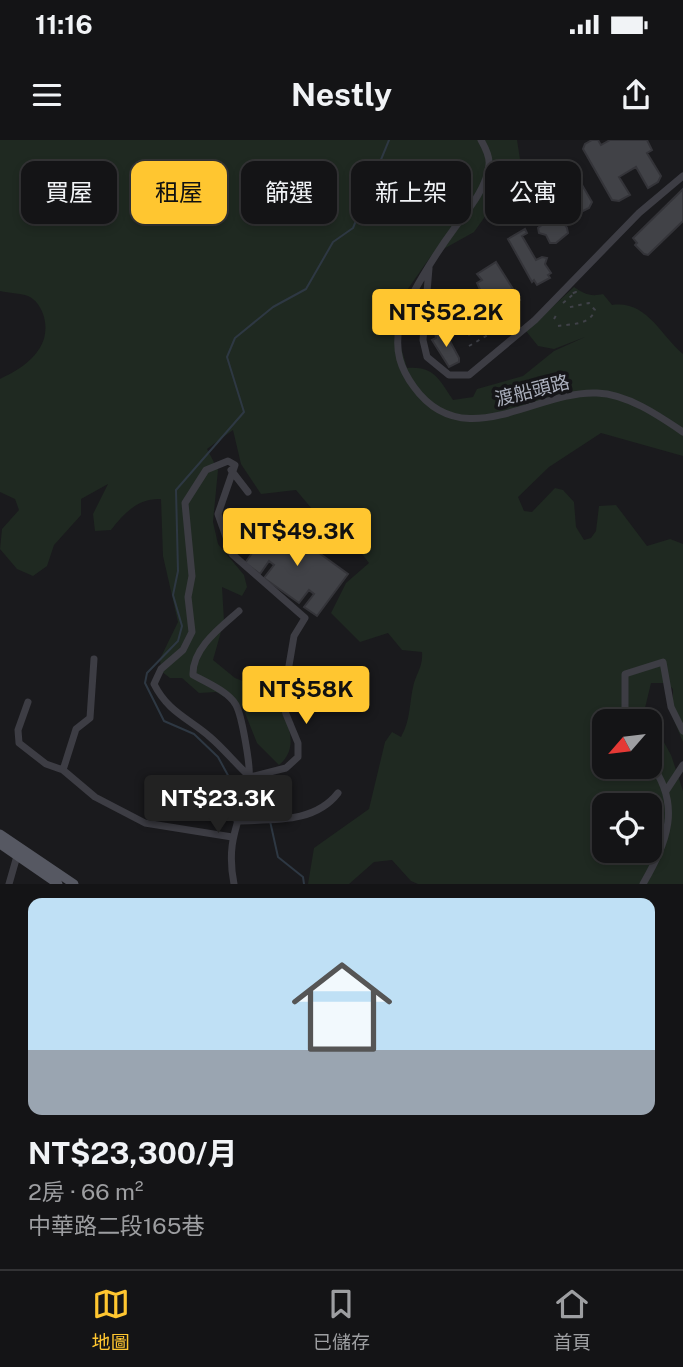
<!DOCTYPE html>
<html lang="zh-TW">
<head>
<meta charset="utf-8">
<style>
	:root { --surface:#141416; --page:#1d1d1f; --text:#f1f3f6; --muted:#9d9ea1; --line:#333335; --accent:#ffc630 }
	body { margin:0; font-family:"Public Sans","Noto Sans TC",sans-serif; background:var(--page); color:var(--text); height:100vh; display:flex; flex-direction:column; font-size:26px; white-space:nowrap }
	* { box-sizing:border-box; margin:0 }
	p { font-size:23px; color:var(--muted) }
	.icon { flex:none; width:38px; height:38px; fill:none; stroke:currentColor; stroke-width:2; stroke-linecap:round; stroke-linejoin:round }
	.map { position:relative; height:744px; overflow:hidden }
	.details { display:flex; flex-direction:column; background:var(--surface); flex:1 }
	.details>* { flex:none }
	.hud { position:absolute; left:21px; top:21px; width:642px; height:63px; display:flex; gap:14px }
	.needle { width:46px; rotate:242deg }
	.controls { position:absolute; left:592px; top:569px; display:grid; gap:14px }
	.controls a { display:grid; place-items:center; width:70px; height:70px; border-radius:14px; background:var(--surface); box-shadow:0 4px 10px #0003,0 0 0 2px var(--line); font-size:35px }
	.price { position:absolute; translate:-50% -60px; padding:0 16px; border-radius:7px; background:var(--accent); color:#111; font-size:23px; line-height:46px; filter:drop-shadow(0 2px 4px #0008) }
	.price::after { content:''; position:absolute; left:50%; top:42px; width:21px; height:16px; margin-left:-10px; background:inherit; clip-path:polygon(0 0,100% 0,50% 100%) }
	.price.active { background:#222; color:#fff }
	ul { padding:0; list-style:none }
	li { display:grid; align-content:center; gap:14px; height:371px; padding:0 28px }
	li span { display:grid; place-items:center; height:217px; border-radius:14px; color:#555 }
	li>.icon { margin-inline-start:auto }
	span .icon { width:126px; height:126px; fill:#fffc; stroke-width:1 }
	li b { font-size:30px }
	.pill { padding:0 24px; border-radius:14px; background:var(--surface); box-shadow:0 4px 10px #0003,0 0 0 2px var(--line); font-size:24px; line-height:63px }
	.pill.active { background:var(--accent); color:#111 }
	.status { display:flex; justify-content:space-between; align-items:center; height:49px; padding:0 35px; background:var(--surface); direction:ltr }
	.status svg { height:19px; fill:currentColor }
	header { display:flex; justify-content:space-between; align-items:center; height:91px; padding:0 28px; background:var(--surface); font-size:32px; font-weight:700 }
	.dock { display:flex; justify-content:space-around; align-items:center; height:98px; border-top:2px solid var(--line); background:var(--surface); font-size:19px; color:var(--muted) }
	.dock a { display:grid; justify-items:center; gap:4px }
	.dock .active { color:var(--accent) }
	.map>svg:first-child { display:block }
	.green { fill:#1f2921; fill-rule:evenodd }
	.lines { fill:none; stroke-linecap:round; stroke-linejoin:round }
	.stream { stroke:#2e3843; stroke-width:2 }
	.building { fill:#414247; stroke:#343439; stroke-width:2 }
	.path { stroke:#404249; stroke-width:2; stroke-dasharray:3.5 5; stroke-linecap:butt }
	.minor { stroke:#3d3d44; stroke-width:7 }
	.major { stroke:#565862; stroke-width:9 }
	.labels { text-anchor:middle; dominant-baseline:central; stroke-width:7; stroke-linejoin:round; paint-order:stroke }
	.street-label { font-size:19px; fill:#abb0bd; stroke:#151518 }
</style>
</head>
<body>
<div class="status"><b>11:16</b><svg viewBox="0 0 49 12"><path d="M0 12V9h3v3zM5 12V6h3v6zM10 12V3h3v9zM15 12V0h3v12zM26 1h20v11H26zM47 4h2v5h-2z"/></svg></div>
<header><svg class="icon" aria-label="menu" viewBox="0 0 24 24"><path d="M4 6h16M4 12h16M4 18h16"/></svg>Nestly<svg class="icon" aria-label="share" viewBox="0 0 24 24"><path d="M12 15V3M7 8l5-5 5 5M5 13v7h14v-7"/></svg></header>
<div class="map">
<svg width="683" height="744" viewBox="0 0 683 744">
	<rect width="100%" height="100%" fill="#1a1a1d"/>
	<!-- green -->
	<path class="green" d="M0 0H517L521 26 474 92 431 116 398 163 393 180 407 228C434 226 439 239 453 260L473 257 477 249 523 236 554 211 585 197 554 209 538 206 526 191 574 147C584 154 591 157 603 154L612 165C647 160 660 195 683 214V316L601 293 549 327 518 357 524 371 532 372 555 348 563 350 574 362 576 387 584 400 591 398 596 391 599 366 616 365 647 406 670 399 683 404V602L673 578V549L667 543H651L645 568 671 615 683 651V744H418L411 741 392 720 374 722 349 744H308L314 708 369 669 385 602 392 592 401 597C411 580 409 562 414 543 418 531 423 525 422 512L402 510 388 493 360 502 331 473 346 443 369 423 346 393 312 369 296 350 261 354 241 324 233 290 207 309 218 330 213 382 218 404 244 435 247 447 242 456 222 447 224 481 213 520 235 538 275 553C284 577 303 605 279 625L257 603 243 568 216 552 199 553 182 538H170L161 531 160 519 178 482 163 416 161 359C138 358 124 373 111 390L95 391 93 374 108 344 81 359V375L54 405 47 426 33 436 17 429 0 409 2 389 19 370 15 359 0 352V239C26 227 52 208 44 177 42 169 36 159 28 156 20 153 9 153 0 151ZM604 581H649V626H604ZM604 665H649V710H604Z"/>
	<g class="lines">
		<!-- stream -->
		<path class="stream" d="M245 644 230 639 218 617 194 594 164 581 145 543 147 533 178 501 182 486 173 455 178 431 176 350 244 272 227 217 235 198 273 167 306 149 333 102 353 88 389 0
			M250 646 263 650 269 676
			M270 681 278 717 303 737 304 744"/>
	</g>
	<!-- building -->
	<path class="building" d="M592 0H598L601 5 610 0H647L652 10 647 13 661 36 658 42 648 48 636 27 619 37 630 55 619 61 612 60 583 9 585 4Z
		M568 26H571L592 62 589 68 569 78 546 39Z
		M539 46 567 88 568 93 556 103H550L546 95 539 93 538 88 544 83 530 61 525 64 521 57Z
		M683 49V81L648 115 644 114 635 105 637 103 633 98Z
		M525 89 527 93 522 96 536 120 542 117 547 118 545 124 551 133 548 135 550 138 537 145 534 140 532 142 508 99Z
		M496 122 520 160 498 174 492 166 486 163 477 143 482 140 477 134Z
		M458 159 476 191 469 195 450 163Z
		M444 190 459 218V222L449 227 432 200 436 198 435 191 439 193Z
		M275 381 348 434 317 476 304 467 314 454 309 450 299 463 264 438 274 425 269 421 260 434 245 423Z"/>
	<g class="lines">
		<!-- path -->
		<path class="path" d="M563 163 576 152 571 154
			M554 179 558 172
			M558 186C571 184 590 185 595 170L589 163 566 168
			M445 195 463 184
			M469 206 488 195"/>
		<!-- minor -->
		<path class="minor" d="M481 0C485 7 490 17 489 25 487 47 469 69 456 86 439 109 405 160 399 188 395 211 400 228 414 247 464 316 536 250 597 253 627 254 658 275 683 292
			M429 128 423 200 427 217 449 235H469L535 180 639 73 683 36
			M228 321 235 325 218 374 232 414 305 478 294 496 283 561 286 574 298 603V617L286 628 250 637C236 624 224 609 210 597 188 578 168 572 154 544L161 529 183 510 192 492 188 457 192 436 185 363 206 330Z
			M231 330 248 352
			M28 562 18 590 19 603 46 624 63 630 95 657 145 683 232 697
			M625 581V534L663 522 671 567 683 591
			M63 630 76 589 90 578 94 519
			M666 651 683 625
			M237 681C272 679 314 684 338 653
			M9 744 17 716
			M234 744C225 698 241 682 249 639 251 628 242 576 236 565 229 552 206 542 193 535 192 508 221 487 239 471
			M643 744C667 702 683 665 649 621"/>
		<!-- major -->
		<path class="major" d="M0 694 74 744
			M0 704 58 744"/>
	</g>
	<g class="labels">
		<!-- street labels -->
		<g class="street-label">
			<text transform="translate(532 250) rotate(-14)">渡船頭路</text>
		</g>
	</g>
</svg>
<div class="controls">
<a><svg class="needle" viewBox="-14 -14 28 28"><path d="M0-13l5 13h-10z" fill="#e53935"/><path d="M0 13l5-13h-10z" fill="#9d9ea1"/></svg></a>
<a><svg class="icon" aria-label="locate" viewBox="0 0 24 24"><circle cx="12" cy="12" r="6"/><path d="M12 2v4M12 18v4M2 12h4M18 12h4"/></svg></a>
</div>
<b class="price" style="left:446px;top:209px">NT$52.2K</b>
<b class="price" style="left:297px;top:428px">NT$49.3K</b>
<b class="price" style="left:306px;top:586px">NT$58K</b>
<b class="price active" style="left:218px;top:695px">NT$23.3K</b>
<div class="hud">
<a class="pill">買屋</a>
<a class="pill active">租屋</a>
<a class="pill">篩選</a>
<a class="pill">新上架</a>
<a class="pill">公寓</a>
</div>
</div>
<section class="details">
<ul>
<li><span style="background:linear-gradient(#bfe0f5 70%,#9aa5b1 0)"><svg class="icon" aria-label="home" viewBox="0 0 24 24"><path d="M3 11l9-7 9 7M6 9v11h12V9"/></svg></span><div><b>NT$23,300/月</b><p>2房 · 66 m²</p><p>中華路二段165巷</p></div></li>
</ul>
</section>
<nav class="dock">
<a class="active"><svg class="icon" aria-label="map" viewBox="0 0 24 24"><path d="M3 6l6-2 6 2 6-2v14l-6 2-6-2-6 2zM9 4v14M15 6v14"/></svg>地圖</a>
<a><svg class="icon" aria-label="saved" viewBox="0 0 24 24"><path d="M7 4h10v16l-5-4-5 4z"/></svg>已儲存</a>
<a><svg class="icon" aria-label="home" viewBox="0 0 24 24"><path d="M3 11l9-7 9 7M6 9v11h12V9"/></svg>首頁</a>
</nav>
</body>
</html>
